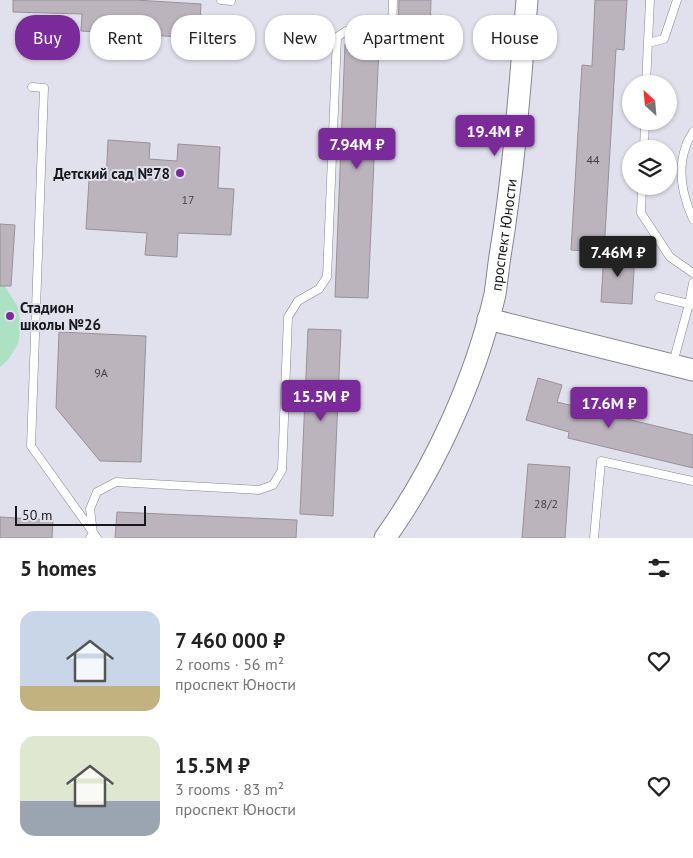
<!DOCTYPE html>
<html lang="en">
<head>
<meta charset="utf-8">
<style>
	:root { --surface:#fff; --page:#f2f2f2; --text:#222; --muted:#767676; --accent:#7b2a9a }
	body { margin:0; font-family:"PT Sans",sans-serif; background:var(--page); color:var(--text); height:100vh; display:flex; flex-direction:column; font-size:19px; white-space:nowrap }
	* { box-sizing:border-box; margin:0 }
	p { font-size:16px; color:var(--muted) }
	.icon { flex:none; width:28px; height:28px; fill:none; stroke:currentColor; stroke-width:2; stroke-linecap:round; stroke-linejoin:round }
	.map { position:relative; height:538px; overflow:hidden }
	.drawer { display:flex; flex-direction:column; background:var(--surface); flex:1 }
	.drawer>* { flex:none }
	.top-card { position:absolute; left:15px; top:15px; width:664px; height:45px; display:flex; gap:10px }
	.needle { width:32px; rotate:334deg }
	.buttons { position:absolute; left:622px; top:75px; display:grid; gap:10px }
	.buttons a { display:grid; place-items:center; width:55px; height:55px; border-radius:50%; background:var(--surface); box-shadow:0 1px 4px #0004; font-size:25px }
	.scale { position:absolute; left:15px; bottom:12px; width:131px; box-sizing:border-box; padding-left:5px; border:2px solid #18181c; border-top:0; font-size:14px; line-height:18px; white-space:nowrap; color:#18181c; -webkit-text-stroke:4px #e1e1ed; paint-order:stroke }
	.price { position:absolute; translate:-50% -42px; padding:0 11px; border-radius:5px; background:var(--accent); color:#fff; font-size:16px; line-height:32px; filter:drop-shadow(0 1px 2px #0008) }
	.price::after { content:''; position:absolute; left:50%; top:30px; width:15px; height:11px; margin-left:-8px; background:inherit; clip-path:polygon(0 0,100% 0,50% 100%) }
	.price.on { background:#222; color:#fff }
	ul { padding:0; list-style:none }
	li { display:flex; align-items:center; gap:15px; height:125px; padding:0 20px }
	li span { display:grid; place-items:center; flex:none; width:140px; height:100px; border-radius:15px; color:#555 }
	li>.icon { margin-inline-start:auto }
	span .icon { width:60px; height:60px; fill:#fffc; stroke-width:1 }
	li b { font-size:21px }
	h2 { display:flex; justify-content:space-between; align-items:center; height:60px; padding:0 20px; font-size:21px }
	.pill { padding:0 18px; border-radius:20px; background:var(--surface); box-shadow:0 1px 4px #0004; font-size:18px; line-height:45px }
	.pill.on { background:var(--accent); color:#fff }
	.map>svg:first-child { display:block }
	.green { fill:#ace1c3 }
	.building { fill:#bcb4bd; stroke:#99919a }
	.lines { fill:none; stroke-linecap:round; stroke-linejoin:round }
	.lane-casing { stroke:#858690; stroke-width:9 }
	.secondary-casing { stroke:#858690; stroke-width:23 }
	.lane { stroke:#fff; stroke-width:8 }
	.secondary { stroke:#fff; stroke-width:21 }
	.poi-dot { fill:#7b2a9a; stroke:#e1e1ed; stroke-width:2 }
	.labels { text-anchor:middle; dominant-baseline:central; stroke-width:4; stroke-linejoin:round; paint-order:stroke }
	.number-label { font-size:12px; fill:#413f44 }
	.poi-label { font-size:15px; font-weight:bold; fill:#18181c; stroke:#e1e1ed; text-anchor:end }
	.street-label { font-size:15px; fill:#18181c; stroke:#e1e1ed }
</style>
</head>
<body>
<div class="map">
<svg width="693" height="538" viewBox="0 0 693 538">
	<rect width="100%" height="100%" fill="#e1e1ed"/>
	<!-- green -->
	<path class="green" d="M0 283 4 285 18 307 21 325 18 344 8 360 0 367Z"/>
	<!-- building -->
	<path class="building" d="M13 0H135L201 4 199 38 81 31 82 14 13 12Z
		M399 0H431L430 30 398 26Z
		M595 0H627L624 50 616 49 604 252 571 250 582 65 592 66Z
		M345 44 379 45 368 298 335 297Z
		M108 140 150 143 149 159 177 161 178 144 220 147 218 188 234 189 231 235 178 233 177 257 145 255 147 233 86 229 89 180 106 181Z
		M0 224 15 225 11 286H0Z
		M604 252 635 254 632 304 601 302Z
		M308 329 341 330 333 516 300 514Z
		M59 332 146 336 141 462 100 461 56 408Z
		M538 378 562 385 557 402 693 435V468L568 438 569 432 526 420Z
		M528 464 570 467 565 538H522Z
		M117 512 297 520 296 538H115Z
		M0 517 53 520 52 538H0Z"/>
	<g class="lines">
		<!-- lane casing -->
		<g class="lane-casing">
			<path id="lane" d="M221 0 231 1
				M648 43 664 39 677 0
				M646 84 650 0
				M32 87 44 88 31 446 97 538
				M693 132C691 136 687 141 686 146 677 170 683 197 693 219
				M644 149 645 121
				M642 186 641 213 670 257 693 273
				M659 297 689 304 693 283
				M673 363 689 304 693 305
				M90 538 93 533 90 509 97 492 116 482 259 490 273 485 282 470 288 317 298 301 319 289 327 277 337 37 346 31 392 34 393 0
				M594 538 601 461 693 481"/>
		</g>
		<!-- secondary casing -->
		<g class="secondary-casing">
			<g id="secondary">
				<path d="M488 319 693 370"/>
				<path id="s1" d="M385 538C435 468 476 378 495 294 497 281 498 269 500 256 514 172 520 85 527 0"/>
			</g>
		</g>
		<!-- lane -->
		<use href="#lane" class="lane"/>
		<!-- secondary -->
		<use href="#secondary" class="secondary"/>
	</g>
	<!-- markers -->
	<g class="poi-dot">
		<circle cx="180" cy="173" r="5"/>
		<circle cx="10" cy="316" r="5"/>
	</g>
	<g class="labels">
		<!-- number labels -->
		<g class="number-label">
			<text x="593" y="159">44</text>
			<text x="188" y="199">17</text>
			<text x="101" y="372">9А</text>
			<text x="546" y="503">28/2</text>
		</g>
		<!-- poi labels -->
		<g class="poi-label">
			<text x="170" y="173">Детский сад №78</text>
			<text x="20" y="307" text-anchor="start">Стадион<tspan x="20" dy="17">школы №26</tspan></text>
		</g>
		<!-- street labels -->
		<g class="street-label">
			<text stroke="none"><textPath href="#s1" startOffset="329">проспект Юности</textPath></text>
		</g>
	</g>
</svg>
<div class="buttons">
<a><svg class="needle" viewBox="-14 -14 28 28"><path d="M0-13l5 13h-10z" fill="#e53935"/><path d="M0 13l5-13h-10z" fill="#767676"/></svg></a>
<a><svg class="icon" aria-label="layers" viewBox="0 0 24 24"><path d="M12 4l9 5-9 5-9-5zM3 14l9 5 9-5"/></svg></a>
</div>
<div class="scale">50 m</div>
<b class="price" style="left:495px;top:157px">19.4M ₽</b>
<b class="price" style="left:357px;top:170px">7.94M ₽</b>
<b class="price on" style="left:618px;top:278px">7.46M ₽</b>
<b class="price" style="left:321px;top:422px">15.5M ₽</b>
<b class="price" style="left:609px;top:429px">17.6M ₽</b>
<div class="top-card">
<a class="pill on">Buy</a>
<a class="pill">Rent</a>
<a class="pill">Filters</a>
<a class="pill">New</a>
<a class="pill">Apartment</a>
<a class="pill">House</a>
</div>
</div>
<section class="drawer">
<h2>5 homes<svg class="icon" aria-label="filters" viewBox="0 0 24 24"><path d="M4 7h16M4 17h16"/><circle cx="9" cy="7" r="2"/><circle cx="15" cy="17" r="2"/></svg></h2>
<ul>
<li><span style="background:linear-gradient(#c9d6e8 75%,#c2b280 0)"><svg class="icon" aria-label="home" viewBox="0 0 24 24"><path d="M3 11l9-7 9 7M6 9v11h12V9"/></svg></span><div><b>7 460 000 ₽</b><p>2 rooms · 56 m²</p><p>проспект Юности</p></div><svg class="icon" aria-label="heart" viewBox="0 0 24 24"><path d="M12 20l-8-8c-3-5 5-10 8-4 3-6 11-1 8 4z"/></svg></li>
<li><span style="background:linear-gradient(#dfe7d0 65%,#9aa5b1 0)"><svg class="icon" aria-label="home" viewBox="0 0 24 24"><path d="M3 11l9-7 9 7M6 9v11h12V9"/></svg></span><div><b>15.5M ₽</b><p>3 rooms · 83 m²</p><p>проспект Юности</p></div><svg class="icon" aria-label="heart" viewBox="0 0 24 24"><path d="M12 20l-8-8c-3-5 5-10 8-4 3-6 11-1 8 4z"/></svg></li>
</ul>
</section>
</body>
</html>
